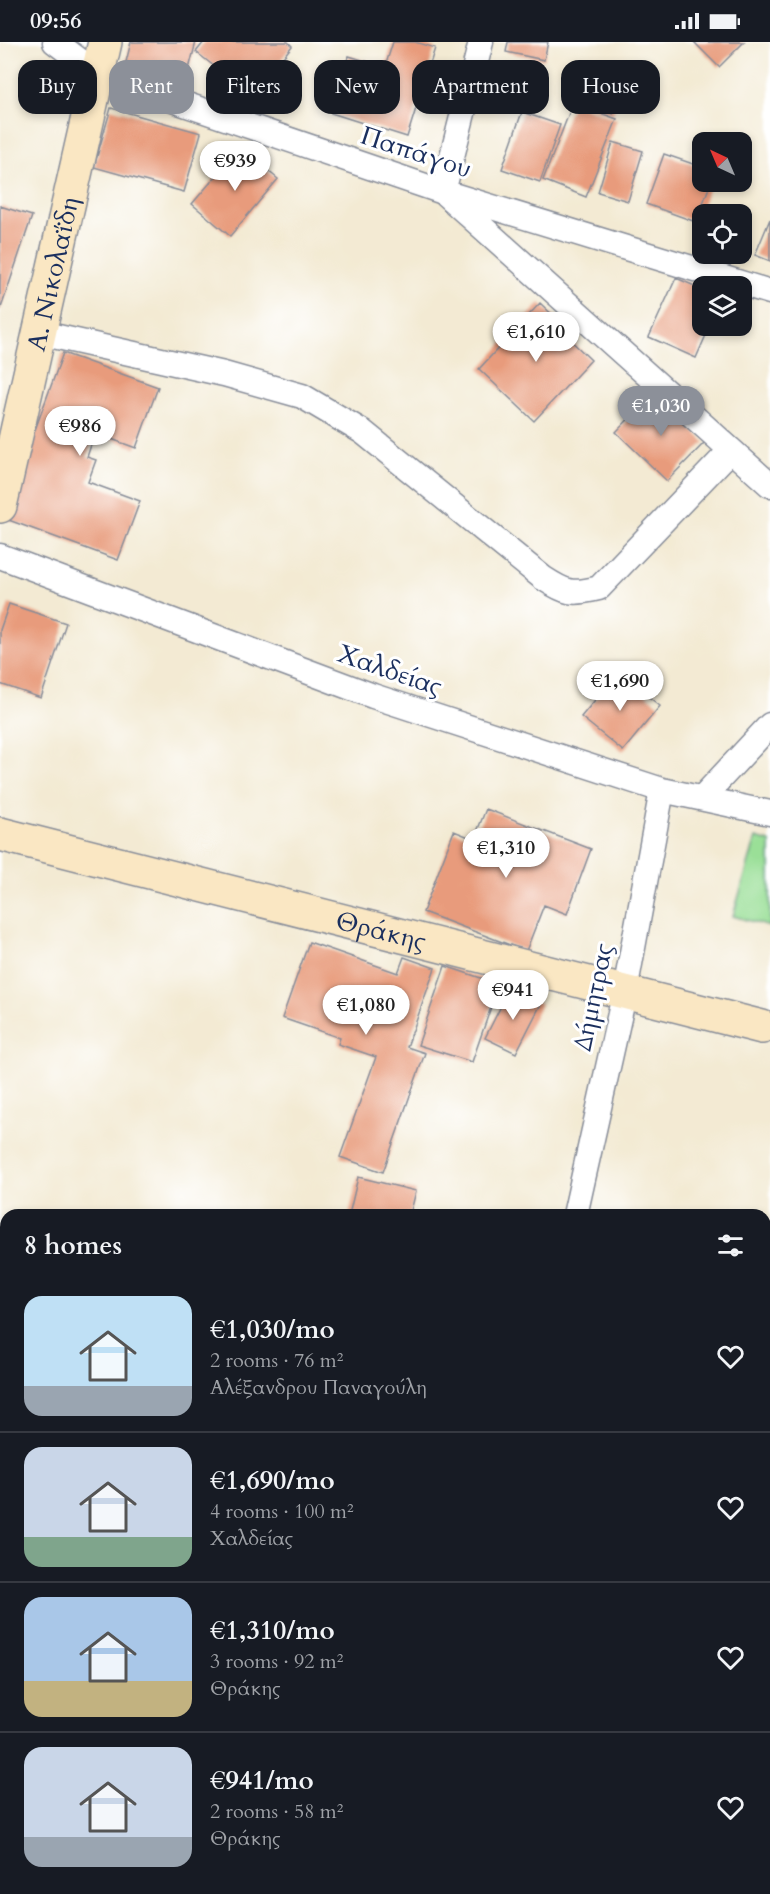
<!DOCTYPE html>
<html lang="en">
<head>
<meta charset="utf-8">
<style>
	:root { --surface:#171b24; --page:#20242c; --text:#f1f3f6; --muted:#9ea1a6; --line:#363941; --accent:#8c9099 }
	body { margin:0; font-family:Cardo,serif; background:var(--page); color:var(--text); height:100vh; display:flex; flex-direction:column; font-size:22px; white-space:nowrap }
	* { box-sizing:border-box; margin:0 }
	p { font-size:20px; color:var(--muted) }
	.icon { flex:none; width:33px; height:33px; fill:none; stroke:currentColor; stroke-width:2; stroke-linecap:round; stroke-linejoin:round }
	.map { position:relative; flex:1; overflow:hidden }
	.details { position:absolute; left:0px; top:1167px; width:771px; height:686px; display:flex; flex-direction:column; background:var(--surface); border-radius:18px 18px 0 0; box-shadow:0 3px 9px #0003 }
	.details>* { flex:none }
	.top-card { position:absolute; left:18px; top:18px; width:735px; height:54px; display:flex; gap:12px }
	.needle { width:39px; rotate:316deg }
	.tools { position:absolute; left:692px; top:90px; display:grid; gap:12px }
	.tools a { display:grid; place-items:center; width:60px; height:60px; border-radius:12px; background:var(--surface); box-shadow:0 3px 9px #0003; font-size:30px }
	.price { position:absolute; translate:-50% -51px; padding:0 14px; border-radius:21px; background:#fff; color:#222; font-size:20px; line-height:39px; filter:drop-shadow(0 2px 3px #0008) }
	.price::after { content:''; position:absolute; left:50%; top:36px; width:18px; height:14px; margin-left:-9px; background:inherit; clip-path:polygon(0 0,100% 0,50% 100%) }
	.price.selected { background:var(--accent); color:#fff }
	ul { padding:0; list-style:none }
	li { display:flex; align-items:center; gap:18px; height:150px; padding:0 24px }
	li+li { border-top:2px solid var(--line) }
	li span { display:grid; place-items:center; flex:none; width:168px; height:120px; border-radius:18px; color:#555 }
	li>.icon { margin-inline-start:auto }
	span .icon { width:72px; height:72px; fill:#fffc; stroke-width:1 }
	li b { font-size:26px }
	h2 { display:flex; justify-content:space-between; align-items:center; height:72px; padding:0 24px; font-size:26px }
	.pill { padding:0 21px; border-radius:18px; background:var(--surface); box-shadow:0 3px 9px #0003; font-size:21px; line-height:54px }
	.pill.selected { background:var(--accent); color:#fff }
	.status { display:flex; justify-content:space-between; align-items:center; height:42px; padding:0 30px; background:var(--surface); direction:ltr }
	.status svg { height:16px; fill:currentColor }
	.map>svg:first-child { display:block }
	.green { fill:#9adf97; stroke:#5a877a; stroke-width:1.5 }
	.building { fill:#e89b7b }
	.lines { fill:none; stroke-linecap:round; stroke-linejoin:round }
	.street-casing { stroke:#878c98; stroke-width:27 }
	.secondary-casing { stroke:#878c98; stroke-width:36 }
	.street { stroke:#fff; stroke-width:24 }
	.secondary { stroke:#fae7c3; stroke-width:33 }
	.labels { text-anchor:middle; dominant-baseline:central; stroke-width:6; stroke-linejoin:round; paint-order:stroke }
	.street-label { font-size:26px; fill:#1b2f5e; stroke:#fff }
</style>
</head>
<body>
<div class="status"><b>09:56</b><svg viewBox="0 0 49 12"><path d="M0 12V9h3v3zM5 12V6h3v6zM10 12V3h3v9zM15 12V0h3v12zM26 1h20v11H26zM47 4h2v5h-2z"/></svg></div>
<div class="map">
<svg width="770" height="1852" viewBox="0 0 770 1852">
	<rect width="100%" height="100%" fill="#fff"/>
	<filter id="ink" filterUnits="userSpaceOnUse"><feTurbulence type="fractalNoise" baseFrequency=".0167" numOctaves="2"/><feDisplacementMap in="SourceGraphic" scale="12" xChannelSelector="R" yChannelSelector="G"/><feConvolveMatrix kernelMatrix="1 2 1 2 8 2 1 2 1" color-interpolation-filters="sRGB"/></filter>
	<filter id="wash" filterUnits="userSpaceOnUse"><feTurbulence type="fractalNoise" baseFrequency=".008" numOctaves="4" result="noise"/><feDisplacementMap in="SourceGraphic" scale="24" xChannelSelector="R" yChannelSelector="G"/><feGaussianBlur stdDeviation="1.35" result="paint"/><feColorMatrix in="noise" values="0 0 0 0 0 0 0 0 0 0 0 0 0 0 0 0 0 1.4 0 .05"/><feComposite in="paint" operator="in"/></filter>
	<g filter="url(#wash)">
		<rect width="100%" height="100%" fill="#f3ead3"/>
		<!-- green -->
		<path class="green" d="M756 796 770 800V885L733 874Z"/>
		<g id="blocks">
			<!-- building -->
			<path class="building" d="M131 0H196L187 35 126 20Z
				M204 0H288L292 4 252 54 196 10Z
				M393 0H415L435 6 407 95 331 71 349 14 385 25Z
				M508 0H548L544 18 506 10Z
				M694 0H744L719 25Z
				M567 33 620 49 613 72 560 55Z
				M573 61 617 77 586 155 543 138Z
				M111 66 201 91 184 150 94 125Z
				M522 70 560 83 540 140 502 127Z
				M613 100 643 109 628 159 598 150Z
				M240 106 278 137 230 194 192 162Z
				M664 112 702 125V140H711L696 180 646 162Z
				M0 164 32 174 0 269Z
				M770 177V219L755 213Z
				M676 236 702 247V284H710L696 316 649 295Z
				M540 261 565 285 561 289 591 318 534 379 479 327Z
				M63 311 158 345 136 406 95 391 87 415 96 418 88 440 140 459 118 518 3 476Z
				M654 351 705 400 667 439 616 390Z
				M9 562 66 581 41 656 0 642V588Z
				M618 630 660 664 623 709 581 675Z
				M486 767 591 807 567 872 544 863 526 909 423 870 454 789 474 797Z
				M309 900 398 931 404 915 435 926 407 1005 425 1011 383 1130 340 1115 376 1015 338 1002 340 996 282 976Z
				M445 924 499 942 472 1020 418 1003Z
				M510 946 541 962 516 1011 485 996Z
				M358 1135 416 1149 410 1173H349Z
				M0 1341 6 1342V1429L0 1427Z
				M769 1645 770 1646V1780L765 1779V1664Z"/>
		</g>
	</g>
	<g filter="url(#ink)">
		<use href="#blocks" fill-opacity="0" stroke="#878c98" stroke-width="1.5"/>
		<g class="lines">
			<!-- street casing -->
			<g class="street-casing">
				<path id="street" d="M55 0 99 33 443 150 770 250
					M481 0 443 150 770 443
					M40 291 224 332 302 354 363 390 543 536C566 551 572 553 599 546L731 408
					M0 514 373 654 662 748 770 771
					M702 756 770 683
					M575 1173 625 949 662 748
					M0 1309 6 1310
					M765 1316H770
					M0 1668 6 1669
					M765 1814 770 1815
					M436 1852 437 1846"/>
			</g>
			<!-- secondary casing -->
			<g class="secondary-casing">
				<g id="secondary">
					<path id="s1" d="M0 464 105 0"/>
					<path id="s2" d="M0 792 762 985"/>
				</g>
			</g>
			<!-- street -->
			<use href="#street" class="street"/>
			<!-- secondary -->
			<use href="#secondary" class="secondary"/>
		</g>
	</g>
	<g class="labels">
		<!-- street labels -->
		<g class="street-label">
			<text transform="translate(416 110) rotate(18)">Παπάγου</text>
			<text stroke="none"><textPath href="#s1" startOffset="238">Α. Νικολαΐδη</textPath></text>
			<text transform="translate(390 628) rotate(19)">Χαλδείας</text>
			<text stroke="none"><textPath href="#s2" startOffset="393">Θράκης</textPath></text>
			<text transform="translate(593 955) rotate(-78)">Δήμητρας</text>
		</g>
	</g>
</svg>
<div class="tools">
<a><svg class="needle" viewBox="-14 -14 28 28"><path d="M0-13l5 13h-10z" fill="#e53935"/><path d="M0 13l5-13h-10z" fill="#9ea1a6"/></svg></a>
<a><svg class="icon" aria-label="locate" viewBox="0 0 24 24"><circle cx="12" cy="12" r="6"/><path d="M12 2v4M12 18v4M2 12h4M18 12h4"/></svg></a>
<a><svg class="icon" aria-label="layers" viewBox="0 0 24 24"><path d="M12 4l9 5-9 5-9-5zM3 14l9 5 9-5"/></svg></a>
</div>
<b class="price" style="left:235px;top:150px">€939</b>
<b class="price" style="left:536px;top:321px">€1,610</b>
<b class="price selected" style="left:661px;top:395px">€1,030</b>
<b class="price" style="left:80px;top:415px">€986</b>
<b class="price" style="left:620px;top:670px">€1,690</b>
<b class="price" style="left:506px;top:837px">€1,310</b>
<b class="price" style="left:513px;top:979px">€941</b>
<b class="price" style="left:366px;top:994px">€1,080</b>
<div class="top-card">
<a class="pill">Buy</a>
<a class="pill selected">Rent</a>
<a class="pill">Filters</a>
<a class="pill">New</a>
<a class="pill">Apartment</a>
<a class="pill">House</a>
</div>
<section class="details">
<h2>8 homes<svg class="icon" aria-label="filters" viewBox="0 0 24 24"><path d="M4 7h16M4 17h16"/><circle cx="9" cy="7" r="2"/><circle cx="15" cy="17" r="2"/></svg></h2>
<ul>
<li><span style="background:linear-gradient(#bfe0f5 75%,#9aa5b1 0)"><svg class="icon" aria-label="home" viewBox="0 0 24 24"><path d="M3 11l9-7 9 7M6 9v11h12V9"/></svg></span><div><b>€1,030/mo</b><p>2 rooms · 76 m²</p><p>Αλέξανδρου Παναγούλη</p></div><svg class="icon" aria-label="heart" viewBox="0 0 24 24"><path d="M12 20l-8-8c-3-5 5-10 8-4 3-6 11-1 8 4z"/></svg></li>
<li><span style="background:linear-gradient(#c9d6e8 75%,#7fa58c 0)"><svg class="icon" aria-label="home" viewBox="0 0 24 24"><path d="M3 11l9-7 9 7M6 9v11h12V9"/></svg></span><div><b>€1,690/mo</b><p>4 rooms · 100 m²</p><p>Χαλδείας</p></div><svg class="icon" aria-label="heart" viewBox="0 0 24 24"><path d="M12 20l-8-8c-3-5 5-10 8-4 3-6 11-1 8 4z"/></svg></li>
<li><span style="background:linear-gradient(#a9c7e8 70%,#c2b280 0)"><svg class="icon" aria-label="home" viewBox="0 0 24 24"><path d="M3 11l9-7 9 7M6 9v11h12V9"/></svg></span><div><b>€1,310/mo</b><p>3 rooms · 92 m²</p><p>Θράκης</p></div><svg class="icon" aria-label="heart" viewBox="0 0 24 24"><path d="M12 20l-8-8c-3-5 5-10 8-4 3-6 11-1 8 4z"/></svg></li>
<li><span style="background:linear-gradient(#c9d6e8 75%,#9aa5b1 0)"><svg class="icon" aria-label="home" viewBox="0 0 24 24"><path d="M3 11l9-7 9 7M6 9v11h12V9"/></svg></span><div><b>€941/mo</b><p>2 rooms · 58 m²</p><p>Θράκης</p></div><svg class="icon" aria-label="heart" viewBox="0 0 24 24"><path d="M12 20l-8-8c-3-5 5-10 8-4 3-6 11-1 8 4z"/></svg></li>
</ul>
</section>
</div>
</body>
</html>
